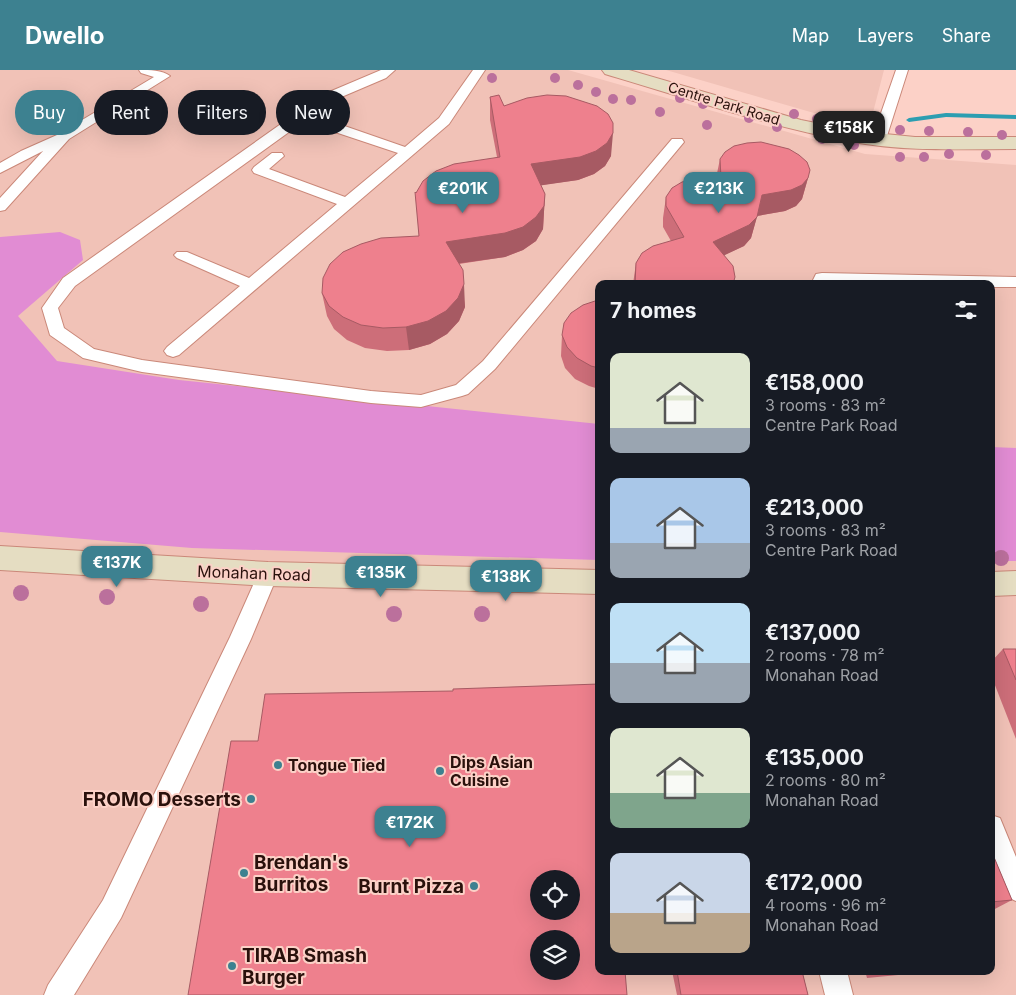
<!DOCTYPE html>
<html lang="en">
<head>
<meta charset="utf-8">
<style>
	:root { --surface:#171b24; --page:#242831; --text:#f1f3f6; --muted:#9ea1a6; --accent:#3d8190 }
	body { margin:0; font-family:Inter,sans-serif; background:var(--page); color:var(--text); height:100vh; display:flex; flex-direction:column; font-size:19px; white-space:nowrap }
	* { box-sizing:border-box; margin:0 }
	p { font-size:16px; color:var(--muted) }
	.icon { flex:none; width:28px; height:28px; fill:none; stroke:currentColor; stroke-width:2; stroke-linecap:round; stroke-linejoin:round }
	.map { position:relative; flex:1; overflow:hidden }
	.details { position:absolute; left:595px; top:210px; width:400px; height:695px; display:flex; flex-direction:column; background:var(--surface); border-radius:10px; box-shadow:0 5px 20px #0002 }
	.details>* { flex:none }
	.banner { position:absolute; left:15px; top:20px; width:475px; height:45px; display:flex; gap:10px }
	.buttons { position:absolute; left:530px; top:800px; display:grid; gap:10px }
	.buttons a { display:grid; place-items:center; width:50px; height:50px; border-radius:50%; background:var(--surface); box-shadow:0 5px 20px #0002; font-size:25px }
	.price { position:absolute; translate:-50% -42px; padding:0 11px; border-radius:10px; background:var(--accent); color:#fff; font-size:16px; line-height:32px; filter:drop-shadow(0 1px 2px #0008) }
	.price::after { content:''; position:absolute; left:50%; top:30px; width:15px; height:11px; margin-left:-8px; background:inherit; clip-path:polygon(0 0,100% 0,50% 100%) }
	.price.current { background:#222; color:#fff }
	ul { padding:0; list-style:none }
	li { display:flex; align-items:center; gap:15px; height:125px; padding:0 15px }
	li span { display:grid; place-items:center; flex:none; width:140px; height:100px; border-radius:10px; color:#555 }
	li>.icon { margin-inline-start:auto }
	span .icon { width:60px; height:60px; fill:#fffc; stroke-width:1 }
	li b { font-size:21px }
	h2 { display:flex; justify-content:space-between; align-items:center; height:60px; padding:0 15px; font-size:21px }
	.pill { padding:0 18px; border-radius:22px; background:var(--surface); box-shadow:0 5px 20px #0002; font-size:18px; line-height:45px }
	.pill.current { background:var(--accent); color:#fff }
	header { display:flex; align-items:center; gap:30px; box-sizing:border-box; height:70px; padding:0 25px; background:var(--accent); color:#fff }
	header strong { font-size:24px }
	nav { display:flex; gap:28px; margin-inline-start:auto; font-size:18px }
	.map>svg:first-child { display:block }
	.built { fill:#f1c2b7; fill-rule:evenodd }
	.forest { fill:#e18cd3 }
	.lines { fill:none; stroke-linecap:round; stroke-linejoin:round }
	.stream { fill:#2c9eb1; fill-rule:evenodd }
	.lane-casing { stroke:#ca8879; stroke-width:2 }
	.secondary-casing { stroke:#ca8879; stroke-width:2 }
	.lane { fill:#fff; fill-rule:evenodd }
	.secondary { fill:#e5ddc2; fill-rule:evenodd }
	.tree { fill:#bb709c }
	.wall { fill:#cd6e79 }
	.shaded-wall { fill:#a75a63 }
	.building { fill:#ee808d; stroke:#a75a63; fill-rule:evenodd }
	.poi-dot { fill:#3d8190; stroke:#fcd1c7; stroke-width:2 }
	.labels { text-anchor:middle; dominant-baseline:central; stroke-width:4; stroke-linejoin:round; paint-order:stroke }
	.far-street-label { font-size:14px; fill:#2a110c; stroke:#fcd1c7 }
	.street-label { font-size:16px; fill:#2a110c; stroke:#fcd1c7 }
	.poi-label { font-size:16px; font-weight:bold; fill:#2a110c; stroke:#fcd1c7; text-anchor:start }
	.near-poi-label { font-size:19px; font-weight:bold; fill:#2a110c; stroke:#fcd1c7; text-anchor:end }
</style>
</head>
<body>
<header>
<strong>Dwello</strong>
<nav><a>Map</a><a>Layers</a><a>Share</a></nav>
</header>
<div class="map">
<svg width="1016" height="925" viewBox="0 0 1016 925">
	<rect width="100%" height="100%" fill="#fcd1c7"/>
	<!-- built -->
	<path class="built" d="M0 0H568L865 84 1016 95V925H0ZM599 214H991V901H599ZM539 809H571V841H539ZM539 869H571V901H539Z
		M666 0H884L870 54 814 43Z"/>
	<!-- forest -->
	<path class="forest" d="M60 162 80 170 83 190 18 246 57 291 179 310 599 354V490L192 478 0 462V167Z
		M991 377 1016 378V491H991Z"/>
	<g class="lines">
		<!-- stream -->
		<path class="stream" d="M946 43 1016 45V49L946 47 909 52 906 50 909 48Z"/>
		<!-- lane casing -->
		<g class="lane-casing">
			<path id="lane" d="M139 0C150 0 162 0 170 6L69 69 5 140 0 141V128L43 81 0 103V93L21 81 57 65 154 7 141 3Z
				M381 0H395L386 8 332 31 75 216 58 238 64 258 94 279 142 290 371 321 421 325 456 315 483 291 672 69H682L684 72 495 299 468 324 462 326 421 337 371 333 142 302 83 288 50 265 42 238 63 208 322 25Z
				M473 0H485L449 54 179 285 173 287 167 285 164 281 167 277 240 216 177 188 174 185 177 182H187L249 208 337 134 254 103 252 100 254 97 272 83H282L284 86 269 99 345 127 398 83 323 58 321 55 323 52H333L405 77 439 48Z
				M896 0H908L886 69 879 73 874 72 872 69Z
				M822 203 1016 207V217H991V214H811L816 204Z
				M268 495 275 498 278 504 251 569 121 848 74 925H44L48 915 103 830 230 567 258 504 261 498Z
				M991 745 1000 748 1016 787V831L1007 827 991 789Z
				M819 901H847L853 925H825Z"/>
		</g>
		<!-- secondary casing -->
		<g class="secondary-casing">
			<path id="secondary" d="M602 0H629L801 50 855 61 915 67H1016V79C962 79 907 82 853 72 769 57 687 28 605 4Z
				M0 476 268 492 599 500V524L268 516 0 500Z
				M1016 501V525L991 526V502Z"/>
		</g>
		<!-- lane -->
		<use href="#lane" class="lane"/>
		<!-- secondary -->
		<use href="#secondary" class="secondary"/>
	</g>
	<!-- trees -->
	<g class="tree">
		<circle cx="492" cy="8" r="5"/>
		<circle cx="555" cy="8" r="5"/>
		<circle cx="578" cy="15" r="5"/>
		<circle cx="596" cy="22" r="5"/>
		<circle cx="680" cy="28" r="5"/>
		<circle cx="613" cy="29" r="5"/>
		<circle cx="631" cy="30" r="5"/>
		<circle cx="703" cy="34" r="5"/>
		<circle cx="660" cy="42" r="5"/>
		<circle cx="794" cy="44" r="5"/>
		<circle cx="749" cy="48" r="5"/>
		<circle cx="817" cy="49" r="5"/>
		<circle cx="707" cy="55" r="5"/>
		<circle cx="777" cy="57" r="5"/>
		<circle cx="860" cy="58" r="5"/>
		<circle cx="900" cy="60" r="5"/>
		<circle cx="929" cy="61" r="5"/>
		<circle cx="968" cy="62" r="5"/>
		<circle cx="1002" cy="65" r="5"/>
		<circle cx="822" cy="69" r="5"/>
		<circle cx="854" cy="75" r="5"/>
		<circle cx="949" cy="84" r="5"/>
		<circle cx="986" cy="85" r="5"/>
		<circle cx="900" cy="87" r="5"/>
		<circle cx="924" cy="87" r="5"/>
		<circle cx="1001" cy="488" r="8"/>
		<circle cx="21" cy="523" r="8"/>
		<circle cx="107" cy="527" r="8"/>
		<circle cx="201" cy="534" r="8"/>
		<circle cx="394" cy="544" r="8"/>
		<circle cx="482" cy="544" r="8"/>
	</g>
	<!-- wall -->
	<path class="wall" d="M490 27 504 36 611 86 605 96 594 104 578 110 541 115 545 124 543 159 536 171 523 180 505 187 459 194 465 237 459 251 447 264 430 274 409 280 387 281 365 278 347 270 334 259 327 246 322 223 419 166 416 123 497 87 490 50Z
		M720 89 808 108 802 129 796 136 785 141 757 146 751 168 744 176 724 185 734 214H633L636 193 671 171 663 157V148L666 127 716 108Z
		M599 230V319L589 316 575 309 565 298 561 286 562 265Z
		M1003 579H1016V669L991 605V592Z
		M991 780 1012 830 991 841Z
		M672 901H802L808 925H677Z
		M865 901H905L898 905 867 908Z"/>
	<!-- shaded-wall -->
	<path class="shaded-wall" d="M613 63 611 86 605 96 594 104 578 110 530 117 531 94Z
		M808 108 802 129 796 136 785 141 757 146 762 125Z
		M545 124 543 159 536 171 523 180 505 187 447 195 446 172Z
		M757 147 751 168 744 176 708 193 713 172Z
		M464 214 465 237 459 251 447 264 430 274 409 280 406 257Z"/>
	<!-- building -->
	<path class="building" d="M499 25 504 36 527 28 547 25 566 26 597 36 608 44 613 53V63L607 73 596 81 580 87 531 94 545 124 544 136 536 147 523 157 505 163 446 172 463 200 464 214 458 228 446 241 428 251 406 257 383 258 361 255 343 247 329 236 322 223 323 208 330 194 343 182 361 174 381 168 419 166 415 122 416 123 423 111 436 101 454 94 500 87 490 27Z
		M761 72 789 79 799 85 807 92 810 100 808 108 802 115 791 120 762 125 757 147 749 155 713 172 733 196 735 207 733 214H635L636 193 642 183 653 176 684 167 666 136V127L672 118 682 112 695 109 721 108 720 89 725 82 734 76 747 73Z
		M598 230H599V298L591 296 577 288 567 277 562 265 564 253 571 243 583 235Z
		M1003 579H1016V610Z
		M599 614V901H625L627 925H188L231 671H258L265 624 453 621V619ZM539 809H571V841H539ZM539 869H571V901H539Z
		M991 780 1012 830 991 832Z
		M677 901H802L808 925H681Z"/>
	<!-- markers -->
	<g class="poi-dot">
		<circle cx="278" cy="695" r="5"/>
		<circle cx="440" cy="701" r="5"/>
		<circle cx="251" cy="729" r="5"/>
		<circle cx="244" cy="803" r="5"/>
		<circle cx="474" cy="816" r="5"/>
		<circle cx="232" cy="896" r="5"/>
	</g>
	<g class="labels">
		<!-- far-street labels -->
		<g class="far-street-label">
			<text transform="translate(724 33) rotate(17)">Centre Park Road</text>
		</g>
		<!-- street labels -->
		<g class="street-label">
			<text transform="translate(254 503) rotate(2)">Monahan Road</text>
		</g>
		<!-- poi labels -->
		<g class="poi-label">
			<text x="450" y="692">Dips Asian<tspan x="450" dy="18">Cuisine</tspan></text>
			<text x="288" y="695">Tongue Tied</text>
		</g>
		<!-- near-poi labels -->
		<g class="near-poi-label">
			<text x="241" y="729">FROMO Desserts</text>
			<text x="254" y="792" text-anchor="start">Brendan's<tspan x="254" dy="22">Burritos</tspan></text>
			<text x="464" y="816">Burnt Pizza</text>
			<text x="242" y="885" text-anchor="start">TIRAB Smash<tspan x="242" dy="22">Burger</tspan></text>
		</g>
	</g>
</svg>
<div class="buttons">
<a><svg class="icon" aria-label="locate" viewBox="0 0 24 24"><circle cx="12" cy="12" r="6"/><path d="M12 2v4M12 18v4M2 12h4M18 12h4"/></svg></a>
<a><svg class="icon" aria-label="layers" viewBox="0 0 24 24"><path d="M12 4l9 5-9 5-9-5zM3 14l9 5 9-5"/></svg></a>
</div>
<b class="price current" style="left:849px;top:83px">€158K</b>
<b class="price" style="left:463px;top:144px">€201K</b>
<b class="price" style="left:719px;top:144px">€213K</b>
<b class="price" style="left:117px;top:518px">€137K</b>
<b class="price" style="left:381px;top:528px">€135K</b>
<b class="price" style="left:506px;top:532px">€138K</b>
<b class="price" style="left:410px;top:778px">€172K</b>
<div class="banner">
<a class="pill current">Buy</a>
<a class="pill">Rent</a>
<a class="pill">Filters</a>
<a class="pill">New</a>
</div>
<section class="details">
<h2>7 homes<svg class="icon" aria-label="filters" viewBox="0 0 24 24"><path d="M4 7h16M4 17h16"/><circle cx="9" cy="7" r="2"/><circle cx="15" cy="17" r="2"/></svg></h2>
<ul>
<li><span style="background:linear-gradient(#dfe7d0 75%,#9aa5b1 0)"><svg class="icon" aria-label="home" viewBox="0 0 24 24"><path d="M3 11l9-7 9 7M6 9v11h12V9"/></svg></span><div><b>€158,000</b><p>3 rooms · 83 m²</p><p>Centre Park Road</p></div></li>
<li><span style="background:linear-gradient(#a9c7e8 65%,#9aa5b1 0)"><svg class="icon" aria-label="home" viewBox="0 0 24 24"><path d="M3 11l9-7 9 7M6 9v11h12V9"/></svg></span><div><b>€213,000</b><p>3 rooms · 83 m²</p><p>Centre Park Road</p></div></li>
<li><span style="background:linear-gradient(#bfe0f5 60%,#9aa5b1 0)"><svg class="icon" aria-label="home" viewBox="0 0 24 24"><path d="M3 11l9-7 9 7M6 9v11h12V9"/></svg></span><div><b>€137,000</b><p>2 rooms · 78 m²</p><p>Monahan Road</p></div></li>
<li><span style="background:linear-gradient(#dfe7d0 65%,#7fa58c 0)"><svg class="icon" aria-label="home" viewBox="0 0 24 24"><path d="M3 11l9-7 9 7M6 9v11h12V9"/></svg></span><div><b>€135,000</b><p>2 rooms · 80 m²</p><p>Monahan Road</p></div></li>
<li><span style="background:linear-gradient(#c9d6e8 60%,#b9a48a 0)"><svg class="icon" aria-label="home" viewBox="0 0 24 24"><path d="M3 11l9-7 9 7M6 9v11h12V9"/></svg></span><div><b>€172,000</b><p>4 rooms · 96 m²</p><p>Monahan Road</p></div></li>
</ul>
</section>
</div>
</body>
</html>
